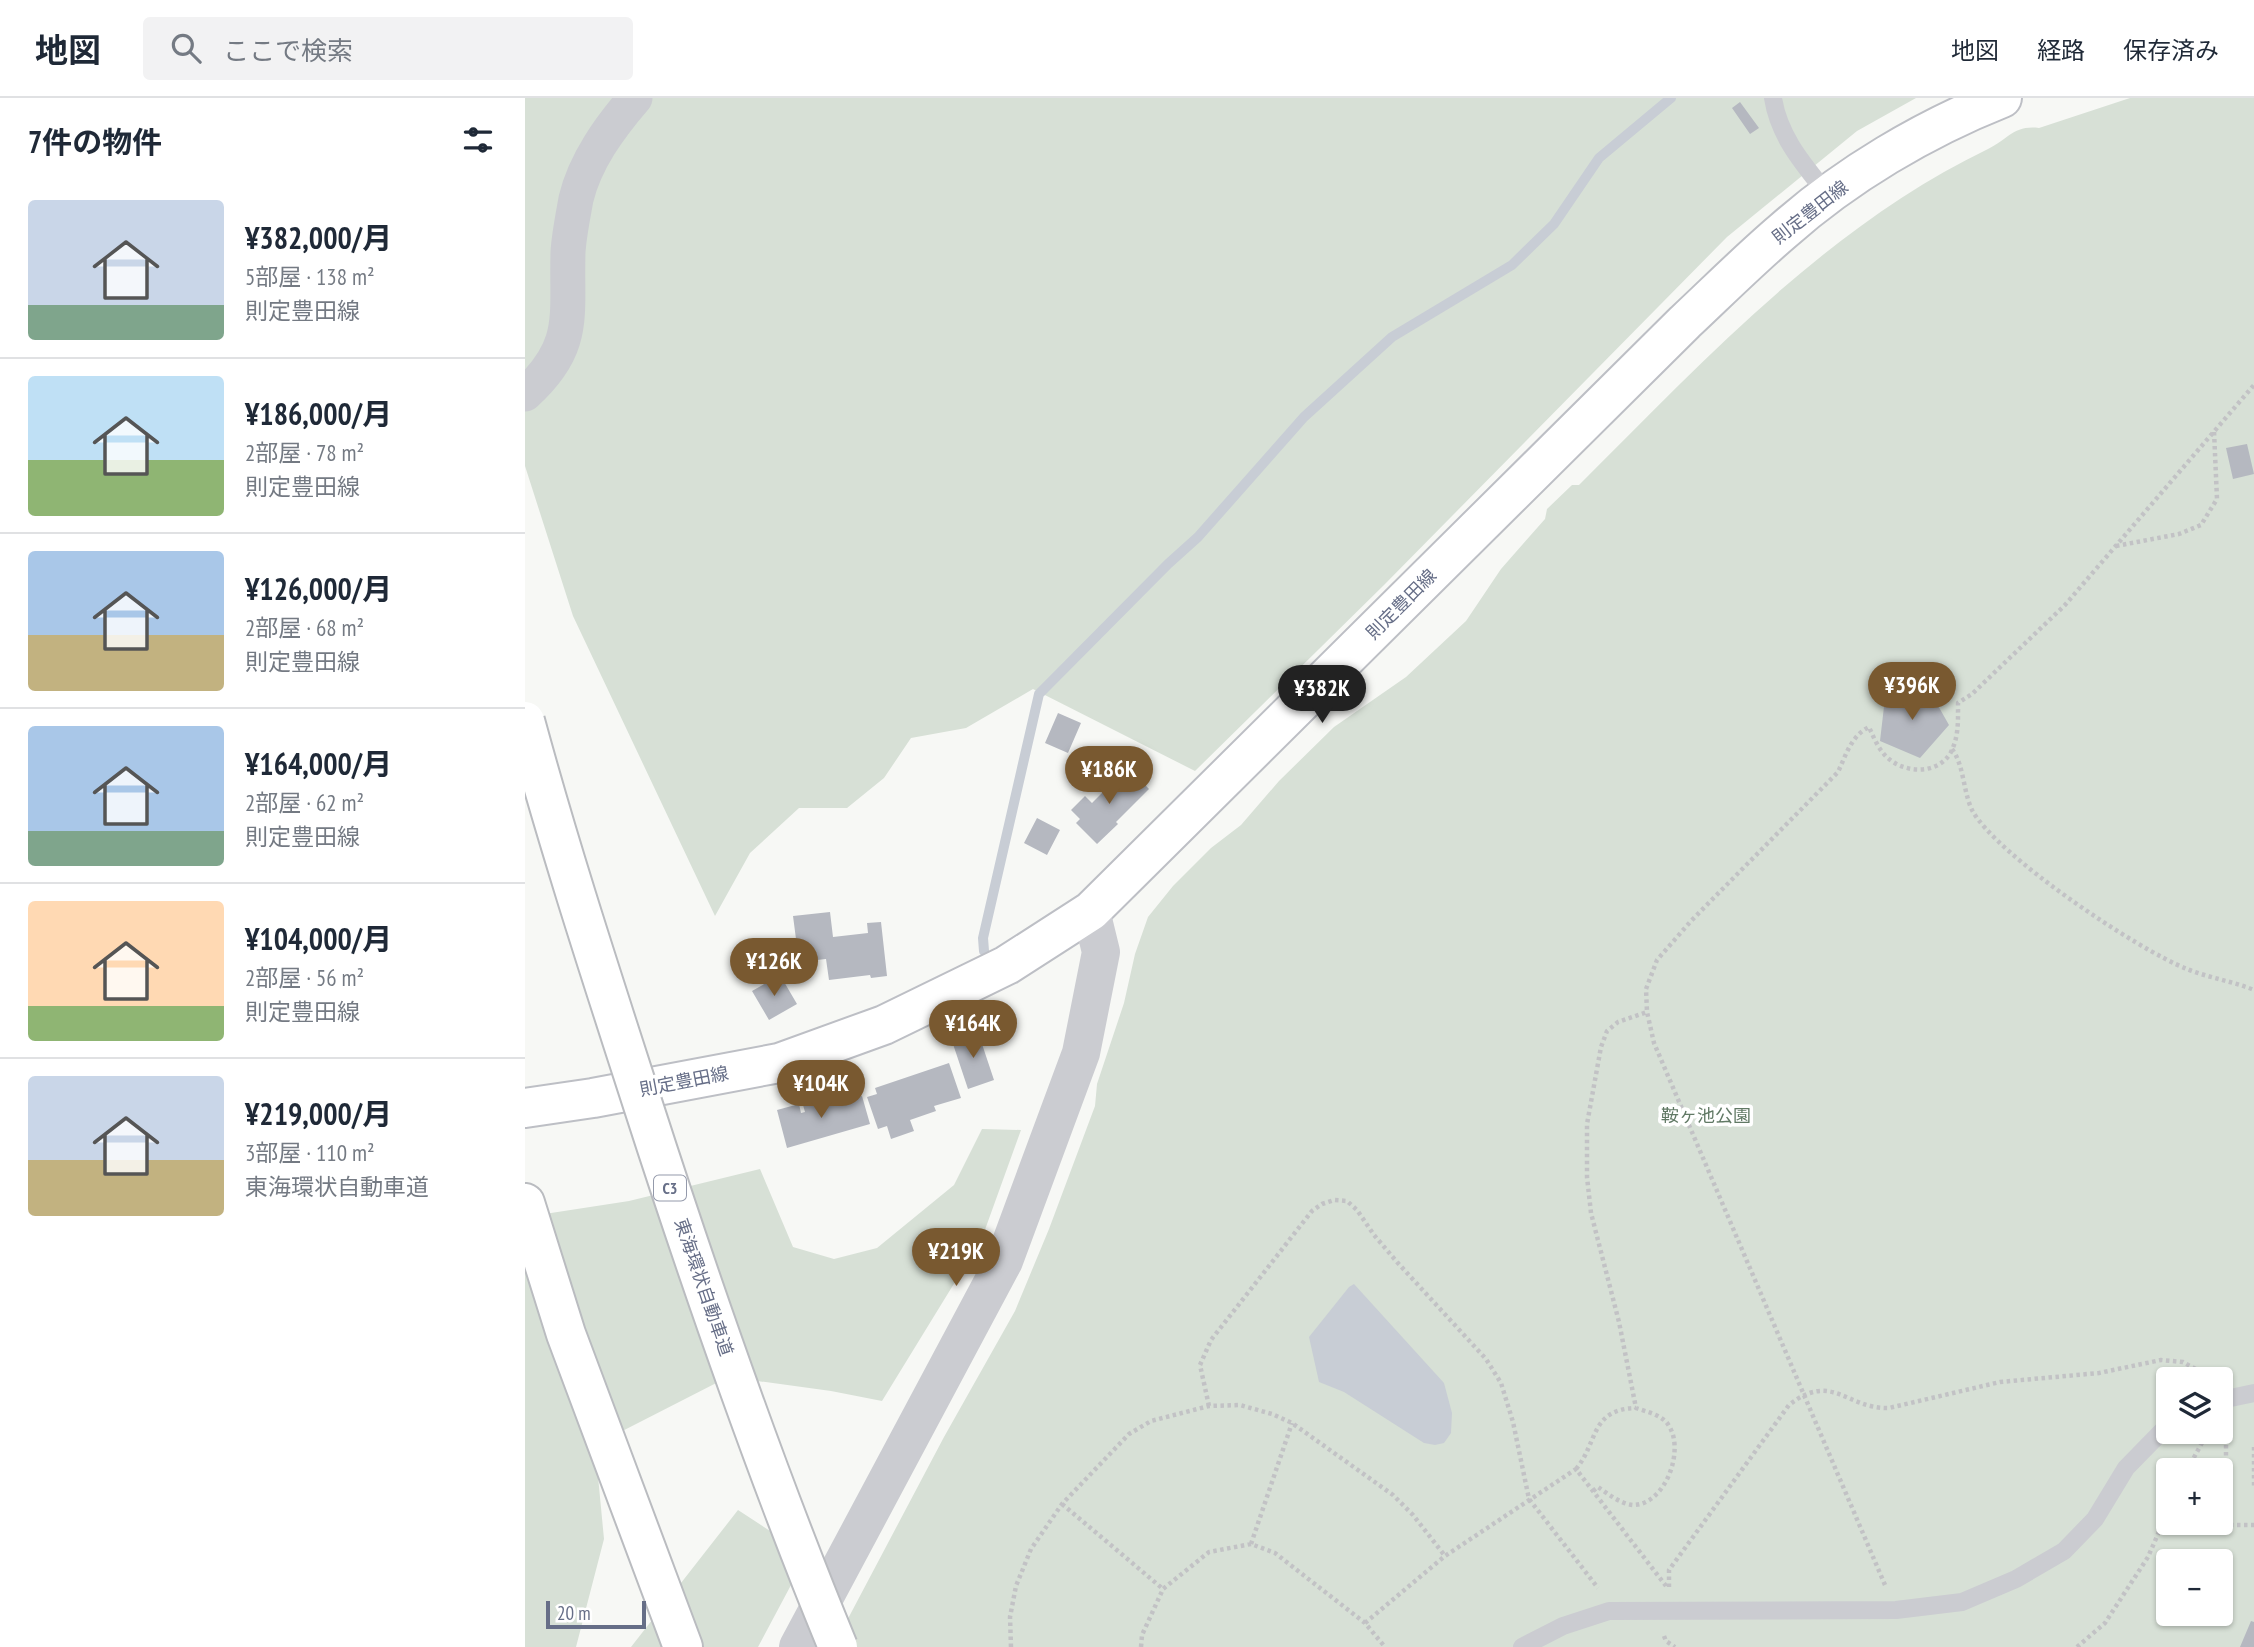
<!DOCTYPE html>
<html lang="ja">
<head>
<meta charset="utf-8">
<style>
	:root { --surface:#fff; --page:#f2f2f3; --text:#1f2937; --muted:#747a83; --line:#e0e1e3; --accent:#795930 }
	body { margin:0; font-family:"PT Sans Narrow","Noto Sans JP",sans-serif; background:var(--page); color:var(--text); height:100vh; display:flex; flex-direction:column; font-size:26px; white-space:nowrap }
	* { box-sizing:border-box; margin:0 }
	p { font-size:23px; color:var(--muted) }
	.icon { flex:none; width:38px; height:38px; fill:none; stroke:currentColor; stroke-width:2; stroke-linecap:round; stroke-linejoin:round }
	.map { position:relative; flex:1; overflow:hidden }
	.drawer { display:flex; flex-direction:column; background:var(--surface); width:525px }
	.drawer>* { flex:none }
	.fabs { position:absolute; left:1631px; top:1269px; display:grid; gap:14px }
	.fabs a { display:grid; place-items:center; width:77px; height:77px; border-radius:7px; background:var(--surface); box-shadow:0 2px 5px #0004; font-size:35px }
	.scale { position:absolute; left:21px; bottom:18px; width:100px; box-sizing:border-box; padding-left:7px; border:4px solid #666e87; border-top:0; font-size:19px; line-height:24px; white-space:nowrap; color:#666e87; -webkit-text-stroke:5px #fff; paint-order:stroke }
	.price { position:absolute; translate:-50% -60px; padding:0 16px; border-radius:24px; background:var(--accent); color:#fff; font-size:23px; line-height:46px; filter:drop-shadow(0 2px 4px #0008) }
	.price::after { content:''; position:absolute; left:50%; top:42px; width:21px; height:16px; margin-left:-10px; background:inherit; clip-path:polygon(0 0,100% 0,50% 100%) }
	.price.active { background:#222; color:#fff }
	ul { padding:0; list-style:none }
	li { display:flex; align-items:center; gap:21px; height:175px; padding:0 28px }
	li+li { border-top:2px solid var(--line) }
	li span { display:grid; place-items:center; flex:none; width:196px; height:140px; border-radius:7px; color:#555 }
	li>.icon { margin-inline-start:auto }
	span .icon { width:84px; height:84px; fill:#fffc; stroke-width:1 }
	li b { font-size:30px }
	h2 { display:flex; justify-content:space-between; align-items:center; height:84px; padding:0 28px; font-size:30px }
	header { display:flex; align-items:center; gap:42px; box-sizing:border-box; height:98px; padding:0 35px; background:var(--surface); border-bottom:2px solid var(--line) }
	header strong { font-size:33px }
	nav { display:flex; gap:38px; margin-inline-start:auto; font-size:24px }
	.search { width:490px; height:63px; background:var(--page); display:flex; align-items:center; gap:18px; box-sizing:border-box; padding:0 24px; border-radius:7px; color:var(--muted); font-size:26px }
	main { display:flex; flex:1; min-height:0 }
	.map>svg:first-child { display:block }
	.green { fill:#d7e0d6; fill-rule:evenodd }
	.water { fill:#c8cdd5 }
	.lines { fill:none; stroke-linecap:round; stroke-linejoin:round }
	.stream { stroke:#c8cdd5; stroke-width:10 }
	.building { fill:#b5b8c0 }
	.secondary-casing { stroke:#bdbfc5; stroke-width:42 }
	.motorway-casing { stroke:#babcc0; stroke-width:42 }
	.path { stroke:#c2c2c5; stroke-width:4.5; stroke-dasharray:3.5 3.5; stroke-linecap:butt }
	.service { stroke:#cbccd1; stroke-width:18 }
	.minor { stroke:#cbccd1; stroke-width:35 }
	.tertiary { stroke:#cbccd1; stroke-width:38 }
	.secondary { stroke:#fff; stroke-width:38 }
	.motorway { stroke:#fff; stroke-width:38 }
	.motorway-bridge-casing { stroke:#babcc0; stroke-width:42; stroke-linecap:butt }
	.motorway-bridge { stroke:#fff; stroke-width:38 }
	.labels { text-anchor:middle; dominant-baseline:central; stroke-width:7; stroke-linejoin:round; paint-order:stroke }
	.shield { fill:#fff; stroke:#949aab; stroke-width:2 }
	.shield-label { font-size:16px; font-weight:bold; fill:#666e87 }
	.street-label { font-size:18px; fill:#666e87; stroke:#fff }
	.park-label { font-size:18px; fill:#617965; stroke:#fff }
</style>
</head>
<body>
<header>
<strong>地図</strong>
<div class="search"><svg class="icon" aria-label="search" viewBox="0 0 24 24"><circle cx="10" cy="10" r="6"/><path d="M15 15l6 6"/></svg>ここで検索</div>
<nav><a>地図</a><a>経路</a><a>保存済み</a></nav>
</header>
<main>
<section class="drawer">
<h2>7件の物件<svg class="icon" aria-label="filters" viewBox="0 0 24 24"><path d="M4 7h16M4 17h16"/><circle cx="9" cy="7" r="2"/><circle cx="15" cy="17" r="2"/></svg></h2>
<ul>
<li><span style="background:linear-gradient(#c9d6e8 75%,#7fa58c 0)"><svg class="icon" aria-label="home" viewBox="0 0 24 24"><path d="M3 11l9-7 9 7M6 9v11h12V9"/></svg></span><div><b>¥382,000/月</b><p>5部屋 · 138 m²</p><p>則定豊田線</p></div></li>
<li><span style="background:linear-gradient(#bfe0f5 60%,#8fb573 0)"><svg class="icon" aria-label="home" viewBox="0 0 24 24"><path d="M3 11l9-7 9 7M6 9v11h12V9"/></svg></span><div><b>¥186,000/月</b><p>2部屋 · 78 m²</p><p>則定豊田線</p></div></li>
<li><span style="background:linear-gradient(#a9c7e8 60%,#c2b280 0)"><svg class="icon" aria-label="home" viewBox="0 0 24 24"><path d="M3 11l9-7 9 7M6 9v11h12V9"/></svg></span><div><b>¥126,000/月</b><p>2部屋 · 68 m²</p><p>則定豊田線</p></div></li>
<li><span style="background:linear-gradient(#a9c7e8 75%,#7fa58c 0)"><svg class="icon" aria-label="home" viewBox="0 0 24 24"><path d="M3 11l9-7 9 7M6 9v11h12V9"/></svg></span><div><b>¥164,000/月</b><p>2部屋 · 62 m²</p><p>則定豊田線</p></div></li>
<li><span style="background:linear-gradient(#ffd9b3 75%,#8fb573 0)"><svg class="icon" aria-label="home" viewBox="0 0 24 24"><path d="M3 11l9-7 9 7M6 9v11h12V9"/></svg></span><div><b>¥104,000/月</b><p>2部屋 · 56 m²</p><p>則定豊田線</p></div></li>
<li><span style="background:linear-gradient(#c9d6e8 60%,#c2b280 0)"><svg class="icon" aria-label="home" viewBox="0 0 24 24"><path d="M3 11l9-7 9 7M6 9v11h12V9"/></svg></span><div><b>¥219,000/月</b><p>3部屋 · 110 m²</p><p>東海環状自動車道</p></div></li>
</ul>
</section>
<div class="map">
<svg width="1729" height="1549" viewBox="0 0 1729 1549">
	<rect width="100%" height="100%" fill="#f7f8f5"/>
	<!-- green -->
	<path class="green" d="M0 0H1391L1332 33 1202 139 859 487 670 673 508 591 441 630 386 640 359 680 322 710H274L225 755 190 818 48 518 0 368Z
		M1605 0H1729V1549H308L419 1339 490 1213 524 1131 570 1008 572 986 599 905 610 856 623 819 648 788 686 750 716 727 754 683 809 629 881 579 941 523 976 471 1020 421 1022 411 1047 387H1054C1178 263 1303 128 1463 51 1483 42 1488 27 1514 30ZM1643 1281H1696V1334H1643ZM1643 1372H1696V1424H1643ZM1643 1463H1696V1516H1643Z
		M457 1031 496 1032 457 1140 357 1303 306 1293 203 1279 70 1347 79 1441 51 1549H0V1119L104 1103 235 1071 268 1149 309 1161 352 1150 429 1087Z
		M213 1412 282 1457 233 1549H106Z"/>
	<!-- water -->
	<path class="water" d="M829 1186 919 1285 927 1315 926 1335 919 1345 910 1347 899 1345 819 1294 794 1284 784 1239 824 1189Z"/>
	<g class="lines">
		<!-- stream -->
		<path class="stream" d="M459 853 458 840 514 596 643 466 673 439 779 319 867 239 987 167 1029 126 1074 60 1146 0"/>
	</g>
	<!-- building -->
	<path class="building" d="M1215 4 1234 30 1225 36 1207 10Z
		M1722 346 1729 376 1708 381 1701 350Z
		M1403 590 1424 627 1395 660 1355 643 1360 600Z
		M533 615 556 625 543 655 520 645Z
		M603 669 624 691 591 724 593 726 572 746 551 725 555 721 546 712 560 698 567 705Z
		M512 720 535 732 522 757 499 745Z
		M305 814 308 839 343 835 342 825 356 824 362 878 346 880 345 877 304 882 301 861 274 864 268 818Z
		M255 877 272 906 244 922 227 893Z
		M453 934 469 982 443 991 427 943Z
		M424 965 436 1000 409 1008 411 1013 385 1022 389 1033 366 1041 362 1028 353 1031 342 999 352 996 350 990Z
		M337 998 345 1026 262 1050 252 1012 274 1006 276 1015 280 1014 278 1007 297 1002 299 1009Z
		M1726 1523 1729 1524V1549H1715Z"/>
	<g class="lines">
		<!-- secondary casing -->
		<g class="secondary-casing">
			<path id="secondary" d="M0 1010 68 1000 254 965 359 927 482 867 566 813 1160 224C1192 194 1224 162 1258 133 1321 77 1399 31 1477 0"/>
		</g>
		<!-- motorway casing -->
		<g class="motorway-casing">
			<path id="motorway" d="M0 1105 41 1236 158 1549"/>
		</g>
		<!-- path -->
		<path class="path" d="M1591 448 1654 436 1676 427 1692 401 1689 333
			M1427 651C1439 667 1438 693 1447 712 1471 757 1613 852 1662 871 1684 880 1707 883 1729 892
			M684 1308 675 1267 686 1242 787 1113 797 1106 809 1102 822 1103 832 1112 849 1137 872 1164 961 1261 976 1285 988 1324 1004 1401 1073 1490
			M1701 1326V1427H1729
			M1729 1349V1390
			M1051 1371C1073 1345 1065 1311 1111 1310
			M1662 1372 1683 1334
			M1068 1393 1073 1389C1083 1396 1096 1406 1108 1407 1140 1407 1160 1353 1144 1328 1138 1317 1122 1314 1111 1310L1094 1224 1066 1115 1062 1079V1026L1076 949 1082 933 1093 924 1122 914
			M537 1406 638 1491
			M726 1446 767 1325
			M1360 1487 1129 945 1122 914 1121 891 1132 862 1166 823 1313 674C1321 657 1326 638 1344 629 1349 640 1354 653 1364 661 1382 676 1414 676 1426 654 1434 638 1433 622 1433 605L1447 596 1540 507 1729 287
			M1144 1489V1472L1264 1307C1307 1273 1321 1311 1364 1310L1475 1284 1574 1275 1636 1262 1658 1264 1674 1273 1681 1281
			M840 1525 920 1458 1051 1371 1141 1488
			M1139 1538 1141 1543 1150 1549
			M486 1549 485 1519 491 1488 506 1451 537 1406 604 1336 626 1323 684 1308 715 1307 747 1316 767 1325 868 1397 888 1417 920 1458
			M616 1549 617 1537 638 1491 684 1454 726 1446 750 1455 840 1525 860 1549
			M1552 1549 1580 1525 1623 1459 1643 1413"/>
		<!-- service -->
		<path class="service" d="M1248 0C1254 39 1279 67 1303 97
			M1696 1302 1729 1295
			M997 1549 1038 1528 1084 1513 1371 1512 1437 1504 1491 1481 1539 1453 1570 1421 1601 1370 1643 1327"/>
		<!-- minor -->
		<path class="minor" d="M0 296C53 248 41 217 43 154 44 137 48 118 51 101 60 63 85 29 110 0"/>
		<!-- tertiary -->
		<path class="tertiary" d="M273 1549 479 1163 556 955 576 854 566 813"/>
		<!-- secondary -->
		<use href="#secondary" class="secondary"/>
		<!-- motorway -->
		<use href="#motorway" class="motorway"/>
		<!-- motorway-bridge casing -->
		<g class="motorway-bridge-casing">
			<path id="motorway-bridge" d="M0 623C35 752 77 880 118 1007 177 1190 240 1372 313 1549"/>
		</g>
		<!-- motorway-bridge -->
		<use href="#motorway-bridge" class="motorway-bridge"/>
	</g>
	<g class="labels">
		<!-- shield labels -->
		<rect class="shield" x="129" y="1077.5" width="32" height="25" rx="5"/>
		<g class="shield-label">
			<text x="145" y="1090">C3</text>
		</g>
		<!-- street labels -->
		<g class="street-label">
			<text transform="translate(1285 114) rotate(-38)">則定豊田線</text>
			<text transform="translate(876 506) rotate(-45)">則定豊田線</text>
			<text transform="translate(159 983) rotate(-11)">則定豊田線</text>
			<text transform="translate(179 1189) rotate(71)">東海環状自動車道</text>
		</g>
		<!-- park labels -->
		<g class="park-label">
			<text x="1181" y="1017">鞍ヶ池公園</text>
		</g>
	</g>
</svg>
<div class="fabs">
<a><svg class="icon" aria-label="layers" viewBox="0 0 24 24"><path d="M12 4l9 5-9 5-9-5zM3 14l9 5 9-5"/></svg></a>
<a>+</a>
<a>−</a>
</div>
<div class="scale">20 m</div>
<b class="price" style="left:1387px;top:624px">¥396K</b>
<b class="price active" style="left:797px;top:627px">¥382K</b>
<b class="price" style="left:584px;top:708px">¥186K</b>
<b class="price" style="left:249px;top:900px">¥126K</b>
<b class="price" style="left:448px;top:962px">¥164K</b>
<b class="price" style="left:296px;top:1022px">¥104K</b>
<b class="price" style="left:431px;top:1190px">¥219K</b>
</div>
</main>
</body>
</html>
